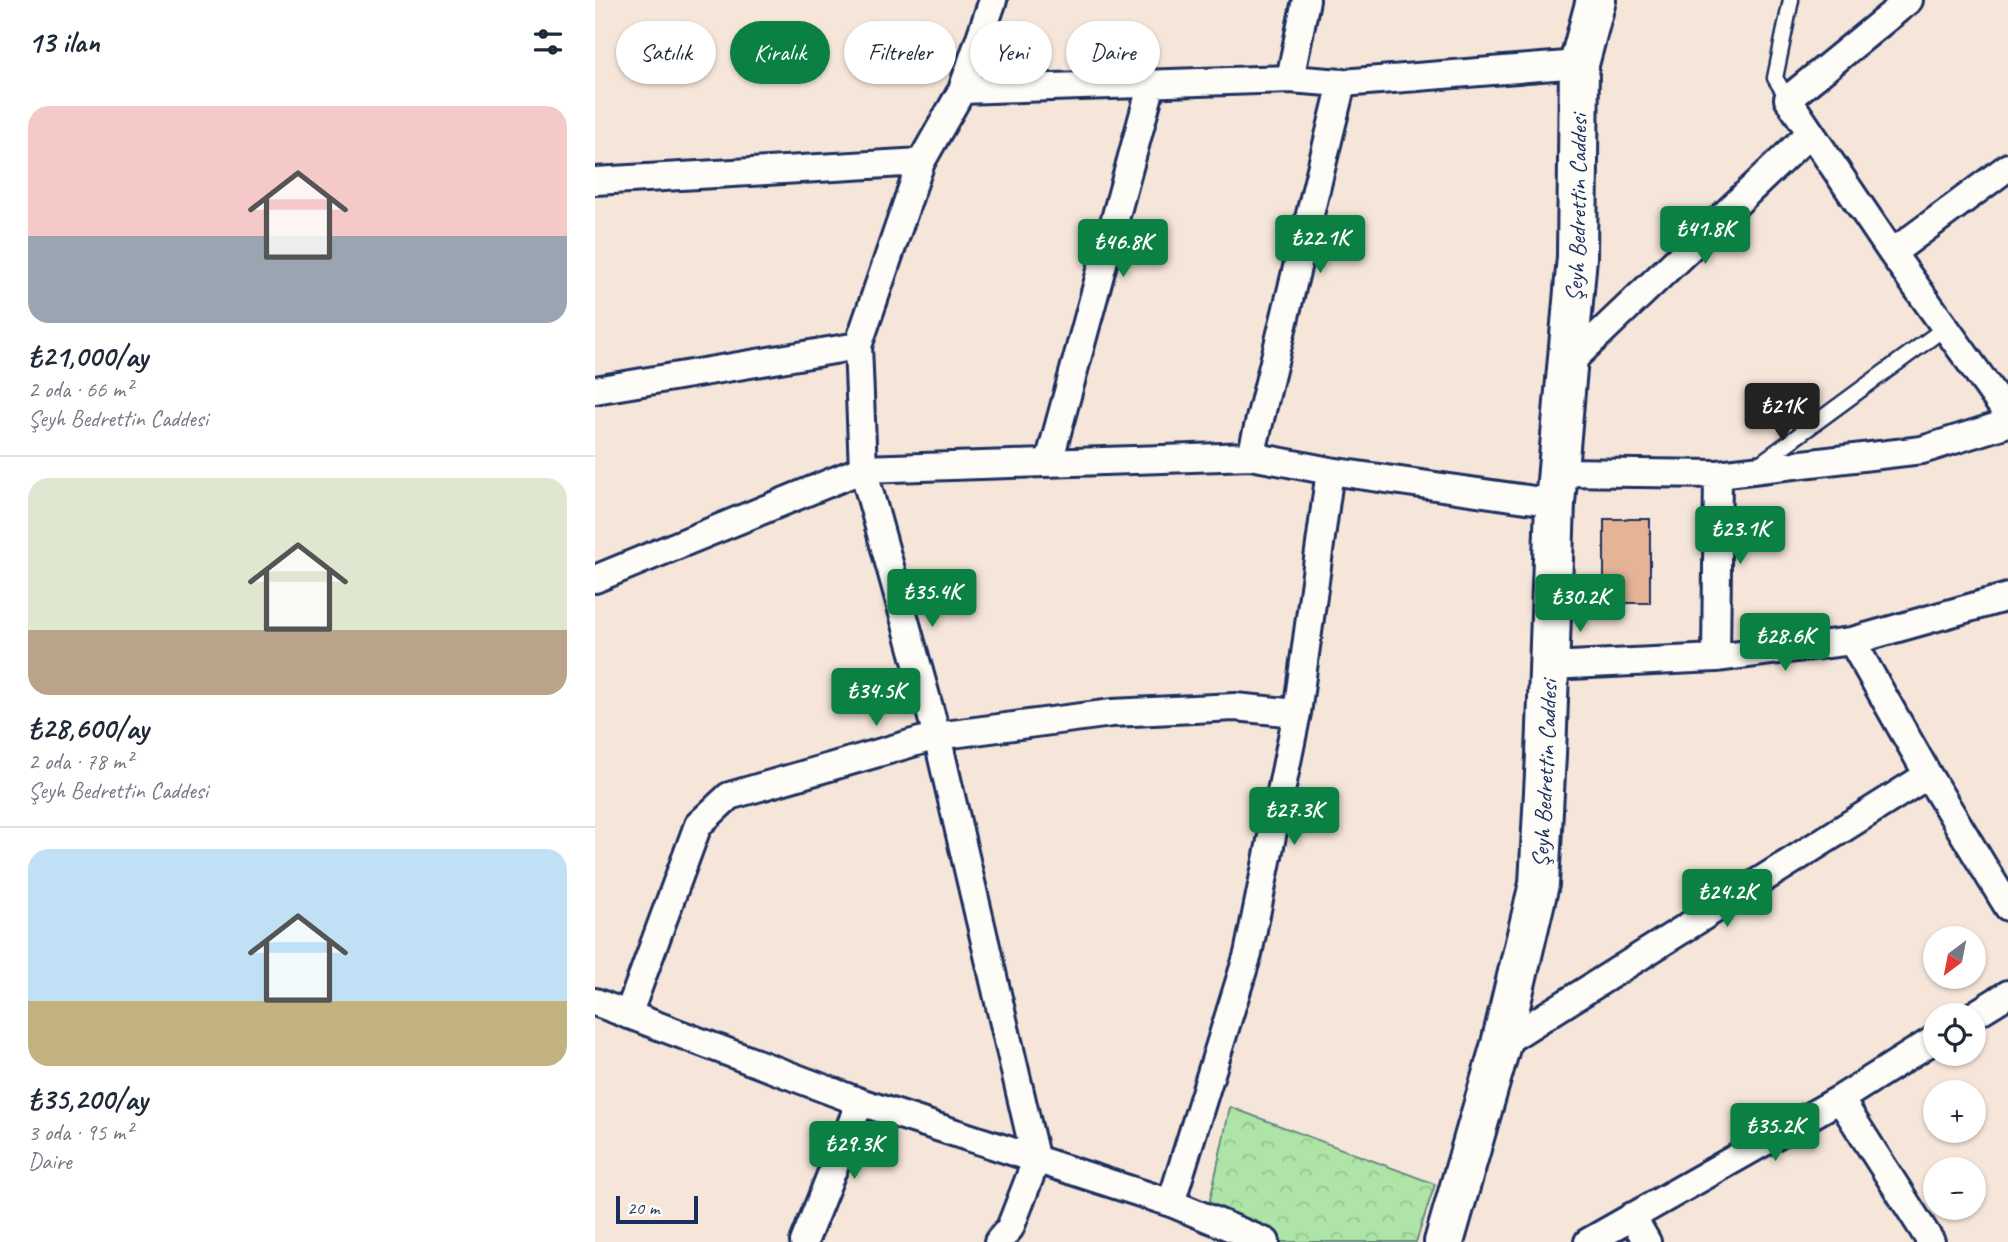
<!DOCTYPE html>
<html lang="tr">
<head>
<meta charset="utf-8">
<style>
	:root { --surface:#fff; --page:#f2f2f3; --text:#1f2937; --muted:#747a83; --line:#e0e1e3; --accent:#0b8043 }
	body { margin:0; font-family:Caveat,sans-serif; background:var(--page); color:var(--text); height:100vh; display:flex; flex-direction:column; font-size:26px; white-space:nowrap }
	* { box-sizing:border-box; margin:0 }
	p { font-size:23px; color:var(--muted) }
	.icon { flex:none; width:38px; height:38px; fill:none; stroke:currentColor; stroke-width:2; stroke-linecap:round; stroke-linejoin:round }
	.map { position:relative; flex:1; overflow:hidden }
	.drawer { display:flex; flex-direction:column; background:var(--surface); width:595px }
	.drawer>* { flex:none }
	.hud { position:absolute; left:21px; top:21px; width:665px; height:63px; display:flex; gap:14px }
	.needle { width:46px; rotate:212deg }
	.buttons { position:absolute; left:1328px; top:926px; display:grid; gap:14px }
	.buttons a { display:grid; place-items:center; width:63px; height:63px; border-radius:50%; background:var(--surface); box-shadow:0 2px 5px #0004; font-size:35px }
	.scale { position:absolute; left:21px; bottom:18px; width:82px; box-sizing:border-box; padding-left:7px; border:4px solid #1b2f5e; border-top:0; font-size:19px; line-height:24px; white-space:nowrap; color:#1b2f5e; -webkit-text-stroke:5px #fdfcf7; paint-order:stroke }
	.price { position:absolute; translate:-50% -60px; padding:0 16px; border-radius:7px; background:var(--accent); color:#fff; font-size:23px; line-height:46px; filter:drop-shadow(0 2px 4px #0008) }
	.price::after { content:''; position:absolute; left:50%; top:42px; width:21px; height:16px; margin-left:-10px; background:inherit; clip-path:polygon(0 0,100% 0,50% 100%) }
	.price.selected { background:#222; color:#fff }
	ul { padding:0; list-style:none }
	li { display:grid; align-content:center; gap:14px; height:371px; padding:0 28px }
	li+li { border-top:2px solid var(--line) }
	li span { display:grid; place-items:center; height:217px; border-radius:21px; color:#555 }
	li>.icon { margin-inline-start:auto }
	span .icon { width:126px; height:126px; fill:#fffc; stroke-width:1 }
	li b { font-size:30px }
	h2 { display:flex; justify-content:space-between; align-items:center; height:84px; padding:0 28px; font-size:30px }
	.tag { padding:0 24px; border-radius:32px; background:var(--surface); box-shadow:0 2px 5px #0004; font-size:24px; line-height:63px }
	.tag.selected { background:var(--accent); color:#fff }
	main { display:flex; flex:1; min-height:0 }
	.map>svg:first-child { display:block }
	.park { fill:url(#park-crowns); stroke:#648a82; stroke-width:2 }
	.building { fill:#e5b497; stroke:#1b2f5e; stroke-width:2 }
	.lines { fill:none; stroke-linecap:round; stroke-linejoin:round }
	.lane-casing { stroke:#1b2f5e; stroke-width:19 }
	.street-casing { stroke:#1b2f5e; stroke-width:32 }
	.secondary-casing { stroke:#1b2f5e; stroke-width:44 }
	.lane { stroke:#fdfcf7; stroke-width:14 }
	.street { stroke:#fdfcf7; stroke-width:26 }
	.secondary { stroke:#fdfcf7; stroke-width:38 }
	.labels { text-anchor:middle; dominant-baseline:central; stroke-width:7; stroke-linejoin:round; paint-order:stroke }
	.street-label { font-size:24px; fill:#1b2f5e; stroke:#fdfcf7 }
</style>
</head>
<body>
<main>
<section class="drawer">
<h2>13 ilan<svg class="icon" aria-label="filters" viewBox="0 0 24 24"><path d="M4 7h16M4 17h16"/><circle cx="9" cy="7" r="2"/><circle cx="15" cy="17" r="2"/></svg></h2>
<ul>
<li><span style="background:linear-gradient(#f6c9c9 60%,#9aa5b1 0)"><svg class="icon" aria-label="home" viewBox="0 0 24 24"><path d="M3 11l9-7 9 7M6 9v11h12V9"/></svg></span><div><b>₺21,000/ay</b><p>2 oda · 66 m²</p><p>Şeyh Bedrettin Caddesi</p></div></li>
<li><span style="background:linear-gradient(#dfe7d0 70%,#b9a48a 0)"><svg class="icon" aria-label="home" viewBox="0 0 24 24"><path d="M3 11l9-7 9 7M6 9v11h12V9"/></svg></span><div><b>₺28,600/ay</b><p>2 oda · 78 m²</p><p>Şeyh Bedrettin Caddesi</p></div></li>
<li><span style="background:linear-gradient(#bfe0f5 70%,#c2b280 0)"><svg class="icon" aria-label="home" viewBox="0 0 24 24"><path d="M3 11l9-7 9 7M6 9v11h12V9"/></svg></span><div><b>₺35,200/ay</b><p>3 oda · 95 m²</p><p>Daire</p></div></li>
</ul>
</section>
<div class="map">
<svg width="1413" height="1242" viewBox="0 0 1413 1242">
	<defs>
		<pattern id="park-crowns" width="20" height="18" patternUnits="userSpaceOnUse" patternTransform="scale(1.75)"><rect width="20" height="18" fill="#aee4a6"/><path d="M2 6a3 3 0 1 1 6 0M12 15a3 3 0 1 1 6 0" fill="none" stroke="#95c491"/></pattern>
	</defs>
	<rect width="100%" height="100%" fill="#f6e6da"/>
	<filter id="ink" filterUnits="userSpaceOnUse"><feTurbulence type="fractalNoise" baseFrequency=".0143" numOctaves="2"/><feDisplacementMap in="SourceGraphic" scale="14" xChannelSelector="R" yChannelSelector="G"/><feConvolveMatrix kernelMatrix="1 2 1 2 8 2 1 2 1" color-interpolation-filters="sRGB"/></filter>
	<g filter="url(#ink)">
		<!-- park -->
		<path class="park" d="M635 1107 840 1184 821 1242H661L610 1223Z"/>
		<!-- building -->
		<path class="building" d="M1009 519H1055V603H1009Z"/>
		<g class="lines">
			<!-- lane casing -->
			<g class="lane-casing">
				<path id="lane" d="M1193 99 1180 78 1196 0
					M1163 465 1351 327"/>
			</g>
			<!-- street casing -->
			<g class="street-casing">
				<path id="street" d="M398 0 367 90 326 162 263 346 268 469 342 736 441 1161 415 1228 403 1242
					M1314 0 1193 99 1297 253 1413 415
					M695 79 711 0
					M367 90 695 79 747 83 984 64
					M0 181 326 162
					M1297 253 1413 167
					M971 366 1215 133
					M0 390 263 346
					M656 456 747 83
					M454 462 557 83
					M963 472 1123 474 1327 450 1413 423
					M0 579 268 469 656 456 735 471 960 503
					M1257 641 1333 775 1413 907
					M1121 658 1123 474
					M954 666 1121 658 1257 641 1413 597
					M0 1002 265 1102 576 1203 671 1242
					M33 1015 103 825 134 796 342 736 517 713 640 707 702 713
					M1379 1015 1413 994
					M906 1044 1333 775
					M1245 1099 1336 1242
					M576 1203 653 954 702 713 735 471
					M1037 1216 1052 1242
					M209 1242 265 1102
					M993 1242 1245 1099 1340 1039"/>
			</g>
			<!-- secondary casing -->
			<g class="secondary-casing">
				<g id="secondary">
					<path id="s1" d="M849 1242 906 1044 944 884 951 755 960 503 982 257 984 64 1001 0"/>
				</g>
			</g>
			<!-- lane -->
			<use href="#lane" class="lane"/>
			<!-- street -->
			<use href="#street" class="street"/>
			<!-- secondary -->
			<use href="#secondary" class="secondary"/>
		</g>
	</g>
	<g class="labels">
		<!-- street labels -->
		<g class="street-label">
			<text stroke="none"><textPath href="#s1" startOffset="1048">Şeyh Bedrettin Caddesi</textPath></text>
			<text stroke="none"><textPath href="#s1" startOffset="481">Şeyh Bedrettin Caddesi</textPath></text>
		</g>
	</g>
</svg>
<div class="buttons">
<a><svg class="needle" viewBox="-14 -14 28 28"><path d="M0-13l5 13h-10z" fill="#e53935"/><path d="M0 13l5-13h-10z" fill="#747a83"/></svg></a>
<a><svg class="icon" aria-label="locate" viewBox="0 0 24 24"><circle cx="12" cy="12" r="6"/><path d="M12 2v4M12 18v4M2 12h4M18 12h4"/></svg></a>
<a>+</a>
<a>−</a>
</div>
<div class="scale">20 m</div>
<b class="price" style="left:1110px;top:266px">₺41.8K</b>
<b class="price" style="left:725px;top:275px">₺22.1K</b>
<b class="price" style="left:528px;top:279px">₺46.8K</b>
<b class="price selected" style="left:1187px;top:443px">₺21K</b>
<b class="price" style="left:1145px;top:566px">₺23.1K</b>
<b class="price" style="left:337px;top:629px">₺35.4K</b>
<b class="price" style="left:985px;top:634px">₺30.2K</b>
<b class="price" style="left:1190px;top:673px">₺28.6K</b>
<b class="price" style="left:281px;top:728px">₺34.5K</b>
<b class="price" style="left:699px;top:847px">₺27.3K</b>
<b class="price" style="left:1132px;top:929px">₺24.2K</b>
<b class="price" style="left:1180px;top:1163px">₺35.2K</b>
<b class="price" style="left:259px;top:1181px">₺29.3K</b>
<div class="hud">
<a class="tag">Satılık</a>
<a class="tag selected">Kiralık</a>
<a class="tag">Filtreler</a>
<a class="tag">Yeni</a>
<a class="tag">Daire</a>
</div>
</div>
</main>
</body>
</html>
